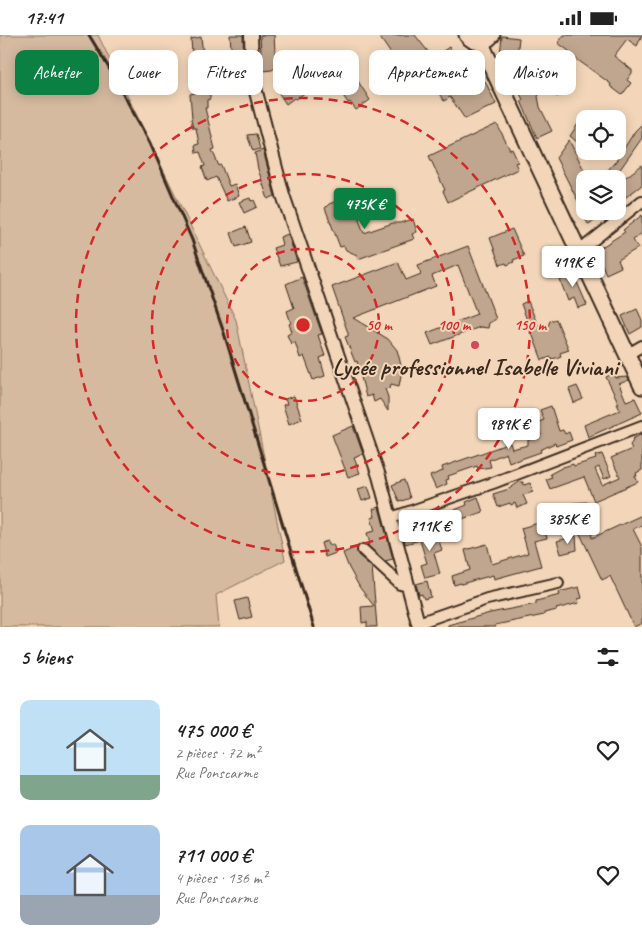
<!DOCTYPE html>
<html lang="fr">
<head>
<meta charset="utf-8">
<style>
	:root { --surface:#fff; --page:#f6f6f6; --text:#222; --muted:#767676; --accent:#0b8043 }
	body { margin:0; font-family:Caveat,sans-serif; background:var(--page); color:var(--text); height:100vh; display:flex; flex-direction:column; font-size:19px; white-space:nowrap }
	* { box-sizing:border-box; margin:0 }
	p { font-size:16px; color:var(--muted) }
	.icon { flex:none; width:28px; height:28px; fill:none; stroke:currentColor; stroke-width:2; stroke-linecap:round; stroke-linejoin:round }
	.map { position:relative; height:592px; overflow:hidden }
	.panel { display:flex; flex-direction:column; background:var(--surface); flex:1 }
	.panel>* { flex:none }
	.guide { position:absolute; left:15px; top:15px; width:612px; height:45px; display:flex; gap:10px }
	.controls { position:absolute; left:576px; top:75px; display:grid; gap:10px }
	.controls a { display:grid; place-items:center; width:50px; height:50px; border-radius:10px; background:var(--surface); box-shadow:0 2px 12px #0003; font-size:25px }
	.price { position:absolute; translate:-50% -42px; padding:0 11px; border-radius:5px; background:#fff; color:#222; font-size:16px; line-height:32px; filter:drop-shadow(0 1px 2px #0008) }
	.price::after { content:''; position:absolute; left:50%; top:30px; width:15px; height:11px; margin-left:-8px; background:inherit; clip-path:polygon(0 0,100% 0,50% 100%) }
	.price.active { background:var(--accent); color:#fff }
	ul { padding:0; list-style:none }
	li { display:flex; align-items:center; gap:15px; height:125px; padding:0 20px }
	li span { display:grid; place-items:center; flex:none; width:140px; height:100px; border-radius:10px; color:#555 }
	li>.icon { margin-inline-start:auto }
	span .icon { width:60px; height:60px; fill:#fffc; stroke-width:1 }
	li b { font-size:21px }
	h2 { display:flex; justify-content:space-between; align-items:center; height:60px; padding:0 20px; font-size:21px }
	.chip { padding:0 18px; border-radius:10px; background:var(--surface); box-shadow:0 2px 12px #0003; font-size:18px; line-height:45px }
	.chip.active { background:var(--accent); color:#fff }
	.status { display:flex; justify-content:space-between; align-items:center; height:35px; padding:0 25px; background:var(--surface); direction:ltr }
	.status svg { height:14px; fill:currentColor }
	.map>svg:first-child { display:block }
	.green { fill:#d5baa0; stroke:#88725f }
	.building { fill:#c0a68e; stroke:#3b2a1e }
	.lines { fill:none; stroke-linecap:round; stroke-linejoin:round }
	.minor-casing { stroke:#3b2a1e; stroke-width:14 }
	.tertiary-casing { stroke:#3b2a1e; stroke-width:16 }
	.primary-casing { stroke:#3b2a1e; stroke-width:19 }
	.minor { stroke:#f3d6b9; stroke-width:10 }
	.tertiary { stroke:#f3d6b9; stroke-width:12 }
	.primary { stroke:#f3d6b9; stroke-width:15 }
	.rail { stroke:#3b2a1e; stroke-width:3 }
	.ring { fill:none; stroke:#d62828; stroke-width:2.5; stroke-dasharray:9 6 }
	.poi-dot { fill:#d1495b; stroke:#f3d6b9; stroke-width:2 }
	.labels { text-anchor:middle; dominant-baseline:central; stroke-width:4; stroke-linejoin:round; paint-order:stroke }
	.poi-label { font-size:24px; font-weight:bold; fill:#3b2a1e; stroke:#f3d6b9 }
	.centre { fill:#d62828; stroke:#f3d6b9; stroke-width:2.5 }
	.ring-label { font-size:15px; text-anchor:middle; font-weight:bold; fill:#d62828; stroke:#f3d6b9; stroke-width:4; stroke-linejoin:round; paint-order:stroke }
</style>
</head>
<body>
<div class="status"><b>17:41</b><svg viewBox="0 0 49 12"><path d="M0 12V9h3v3zM5 12V6h3v6zM10 12V3h3v9zM15 12V0h3v12zM26 1h20v11H26zM47 4h2v5h-2z"/></svg></div>
<div class="map">
<svg width="642" height="592" viewBox="0 0 642 592">
	<rect width="100%" height="100%" fill="#f3d6b9"/>
	<filter id="ink" filterUnits="userSpaceOnUse"><feTurbulence type="fractalNoise" baseFrequency=".02" numOctaves="2"/><feDisplacementMap in="SourceGraphic" scale="10" xChannelSelector="R" yChannelSelector="G"/><feConvolveMatrix kernelMatrix="1 2 1 2 8 2 1 2 1" color-interpolation-filters="sRGB"/></filter>
	<g filter="url(#ink)">
		<!-- green -->
		<path class="green" d="M0 0H98L236 285 285 525 216 560 219 592H0Z"/>
		<!-- building -->
		<path class="building" d="M230 0H243L244 32 247 54 240 56 239 49 225 50V47H210V64L207 65V73H205L215 114 212 115 219 131 221 130 229 151 235 149 239 161 227 166 216 142 207 146 202 132 205 131 200 117 196 118 195 110 199 109 196 93H193L191 84 192 83 190 59 195 58 191 4 201 2 204 28 224 27 232 25Z
			M260 0H274L276 32 272 35 262 36Z
			M378 0H415L433 23 449 12 476 50 485 46 496 69 465 84 450 62 444 66 426 40 412 49Z
			M564 0H642L637 11 627 4 614 21 632 35V38L627 45 631 48 622 60 610 51 611 49 568 18 569 16 558 8Z
			M502 1 519 3 517 21 500 20Z
			M170 18 171 22H173L176 38 174 39 175 44 168 45 163 20Z
			M519 24 530 44 536 33 557 47 564 56 557 62 547 50 538 61 540 72 552 96 537 103 521 66 523 65 514 45 512 46 504 31Z
			M308 32 318 46 311 52 312 53 296 64 294 63 286 69 276 54 284 49V47Z
			M347 33 352 41 354 40 370 65 356 75 350 67 348 68 332 44Z
			M497 89 510 115 512 114 518 127 515 128 518 134 448 167 443 156 445 155 429 121Z
			M578 89 585 94V114L570 101Z
			M642 89V103L614 143 607 136 616 126 635 96Z
			M256 99 260 114 253 116 247 100Z
			M569 105 588 143 585 144V176H590L595 186 588 189 581 176H583L556 123Z
			M263 115 275 161 268 164 258 134 255 118Z
			M642 130V150L618 168V148Z
			M347 162 348 168 355 165 360 171 361 179 359 185 364 198 393 188H400L413 184 417 197 412 199 414 204 358 224 357 220 346 215 344 211 340 212 325 173 329 169Z
			M250 163 251 166 254 165 257 172 244 178 239 167Z
			M642 180V198L633 205 638 213 618 225 621 232 606 239 597 218V215L625 197 623 195Z
			M246 192 251 207 236 212 231 198Z
			M512 194 524 221 513 225 514 227 507 230 506 228 500 230 490 203Z
			M288 199 297 227 280 231 273 213 282 210 280 202Z
			M468 211 496 284 489 288 488 293 480 292 432 310 427 298 477 279 458 230 432 241 436 251 353 283 388 304 397 315 399 322 402 335 399 351 391 349 390 353 385 354 388 362V376L380 364 374 367 372 360 366 362 357 326 355 327 345 302 348 301V298L332 252 398 227 406 245 421 239 418 230Z
			M574 233 579 243 576 245 587 270 578 273 574 263 568 266 560 245 562 244 560 239Z
			M302 242 322 299 318 300 325 321 320 323 325 341 313 345 304 321 300 323 295 307 291 309 287 300 292 297 289 289 291 288 287 276 294 273 286 249Z
			M528 266 538 291 542 289 548 291 550 286 556 284 569 315 560 318 561 321 556 323 551 324V322L542 325 521 269Z
			M637 274 642 285V292L630 299 622 281Z
			M614 338 616 343 627 342 629 345 619 349 626 366 635 363 642 378 588 402 584 390 620 375 617 369H619L606 342Z
			M577 351 583 364 574 368 569 354Z
			M294 361 302 384 289 389 283 370 287 369 285 364Z
			M551 371 559 396 563 395 565 399 569 397 572 405 556 411 555 408 540 415 541 417 515 426 514 425 509 427 506 418 489 425 491 432 478 434 477 431 448 441 449 444 446 445 447 449 436 454 430 441 443 436 442 432 510 408 512 414 528 410V405L541 400 536 388 544 385 540 375Z
			M353 391 363 419 354 423 360 438 348 442 332 400Z
			M642 399V435L636 438 637 441H635L638 447 594 466 584 442 550 454 546 444 552 442 550 439 563 432 573 429 574 431 596 424 595 421 602 419 611 441 604 444 599 432 595 434 602 450 620 442 611 423 632 414 630 410 633 406 632 404Z
			M404 445 410 463 402 466V465L399 466 392 450Z
			M519 447H523L524 450 530 448 533 457 523 460 527 469 517 473 515 468 511 470 510 468 498 472 493 459 509 454Z
			M368 451 372 463 362 466 358 454Z
			M478 462 483 477 441 491 439 484 443 482 442 480 467 470 466 467Z
			M589 467 592 503 642 480V490L633 494 642 512V588L634 592 610 541 602 545 574 486 573 468Z
			M379 472 393 524 385 526 367 510 370 509 367 498 375 496 371 483 375 482 373 474Z
			M542 487 547 503 534 506 541 531 494 544 493 540 461 549V548L454 550 452 541 470 535 465 515 487 509 492 529 528 518 521 493Z
			M416 493 420 505 405 509 404 502 409 500 408 496Z
			M435 494 442 515 434 518 440 539 425 543 421 530 427 528 418 499Z
			M576 501 577 515 561 519 557 506Z
			M328 506 329 510 333 509 336 518 325 522 321 508Z
			M357 512 358 520 372 532 377 592H367V587L362 588 361 572 374 571 360 553 349 533 343 518Z
			M427 546 431 562 424 564 422 559 419 560 416 549Z
			M579 552 582 563 578 564 579 568 556 574 557 575 544 578V580L495 590 496 592H448V590L490 578 536 569V566L560 560 559 557Z
			M247 563 252 582 240 585 235 566Z"/>
		<g class="lines">
			<!-- minor casing -->
			<g class="minor-casing">
				<path id="minor" d="M578 215 587 210 642 166
					M628 319 642 311
					M391 483 493 448 642 391
					M363 515 400 549 408 551
					M418 588 487 564 558 548"/>
			</g>
			<!-- tertiary casing -->
			<g class="tertiary-casing">
				<path id="tertiary" d="M251 0 252 32 256 57 283 160 379 441 419 592"/>
			</g>
			<!-- primary casing -->
			<g class="primary-casing">
				<path id="primary" d="M467 0C474 9 484 9 492 0
					M482 7 484 15 642 351"/>
			</g>
			<!-- minor -->
			<use href="#minor" class="minor"/>
			<!-- tertiary -->
			<use href="#tertiary" class="tertiary"/>
			<!-- primary -->
			<use href="#primary" class="primary"/>
			<!-- rail -->
			<path class="rail" d="M89 0 109 33 150 108 192 205 224 298 314 592"/>
		</g>
	</g>
	<!-- distance rings -->
	<g class="ring">
		<circle cx="303" cy="290" r="76"/>
		<circle cx="303" cy="290" r="151"/>
		<circle cx="303" cy="290" r="227"/>
	</g>
	<!-- markers -->
	<circle class="poi-dot" cx="475" cy="310" r="5"/>
	<g class="labels">
		<!-- poi labels -->
		<g class="poi-label">
			<text x="475" y="332">Lycée professionnel Isabelle Viviani</text>
		</g>
	</g>
	<circle cx="303" cy="290" r="8" class="centre"/>
	<g class="ring-label">
		<text x="379" y="295">50 m</text>
		<text x="454" y="295">100 m</text>
		<text x="530" y="295">150 m</text>
	</g>
</svg>
<div class="controls">
<a><svg class="icon" aria-label="locate" viewBox="0 0 24 24"><circle cx="12" cy="12" r="6"/><path d="M12 2v4M12 18v4M2 12h4M18 12h4"/></svg></a>
<a><svg class="icon" aria-label="layers" viewBox="0 0 24 24"><path d="M12 4l9 5-9 5-9-5zM3 14l9 5 9-5"/></svg></a>
</div>
<b class="price active" style="left:365px;top:195px">475K €</b>
<b class="price" style="left:573px;top:253px">419K €</b>
<b class="price" style="left:509px;top:415px">989K €</b>
<b class="price" style="left:568px;top:510px">385K €</b>
<b class="price" style="left:430px;top:517px">711K €</b>
<div class="guide">
<a class="chip active">Acheter</a>
<a class="chip">Louer</a>
<a class="chip">Filtres</a>
<a class="chip">Nouveau</a>
<a class="chip">Appartement</a>
<a class="chip">Maison</a>
</div>
</div>
<section class="panel">
<h2>5 biens<svg class="icon" aria-label="filters" viewBox="0 0 24 24"><path d="M4 7h16M4 17h16"/><circle cx="9" cy="7" r="2"/><circle cx="15" cy="17" r="2"/></svg></h2>
<ul>
<li><span style="background:linear-gradient(#bfe0f5 75%,#7fa58c 0)"><svg class="icon" aria-label="home" viewBox="0 0 24 24"><path d="M3 11l9-7 9 7M6 9v11h12V9"/></svg></span><div><b>475 000 €</b><p>2 pièces · 72 m²</p><p>Rue Ponscarme</p></div><svg class="icon" aria-label="heart" viewBox="0 0 24 24"><path d="M12 20l-8-8c-3-5 5-10 8-4 3-6 11-1 8 4z"/></svg></li>
<li><span style="background:linear-gradient(#a9c7e8 70%,#9aa5b1 0)"><svg class="icon" aria-label="home" viewBox="0 0 24 24"><path d="M3 11l9-7 9 7M6 9v11h12V9"/></svg></span><div><b>711 000 €</b><p>4 pièces · 136 m²</p><p>Rue Ponscarme</p></div><svg class="icon" aria-label="heart" viewBox="0 0 24 24"><path d="M12 20l-8-8c-3-5 5-10 8-4 3-6 11-1 8 4z"/></svg></li>
</ul>
</section>
</body>
</html>
